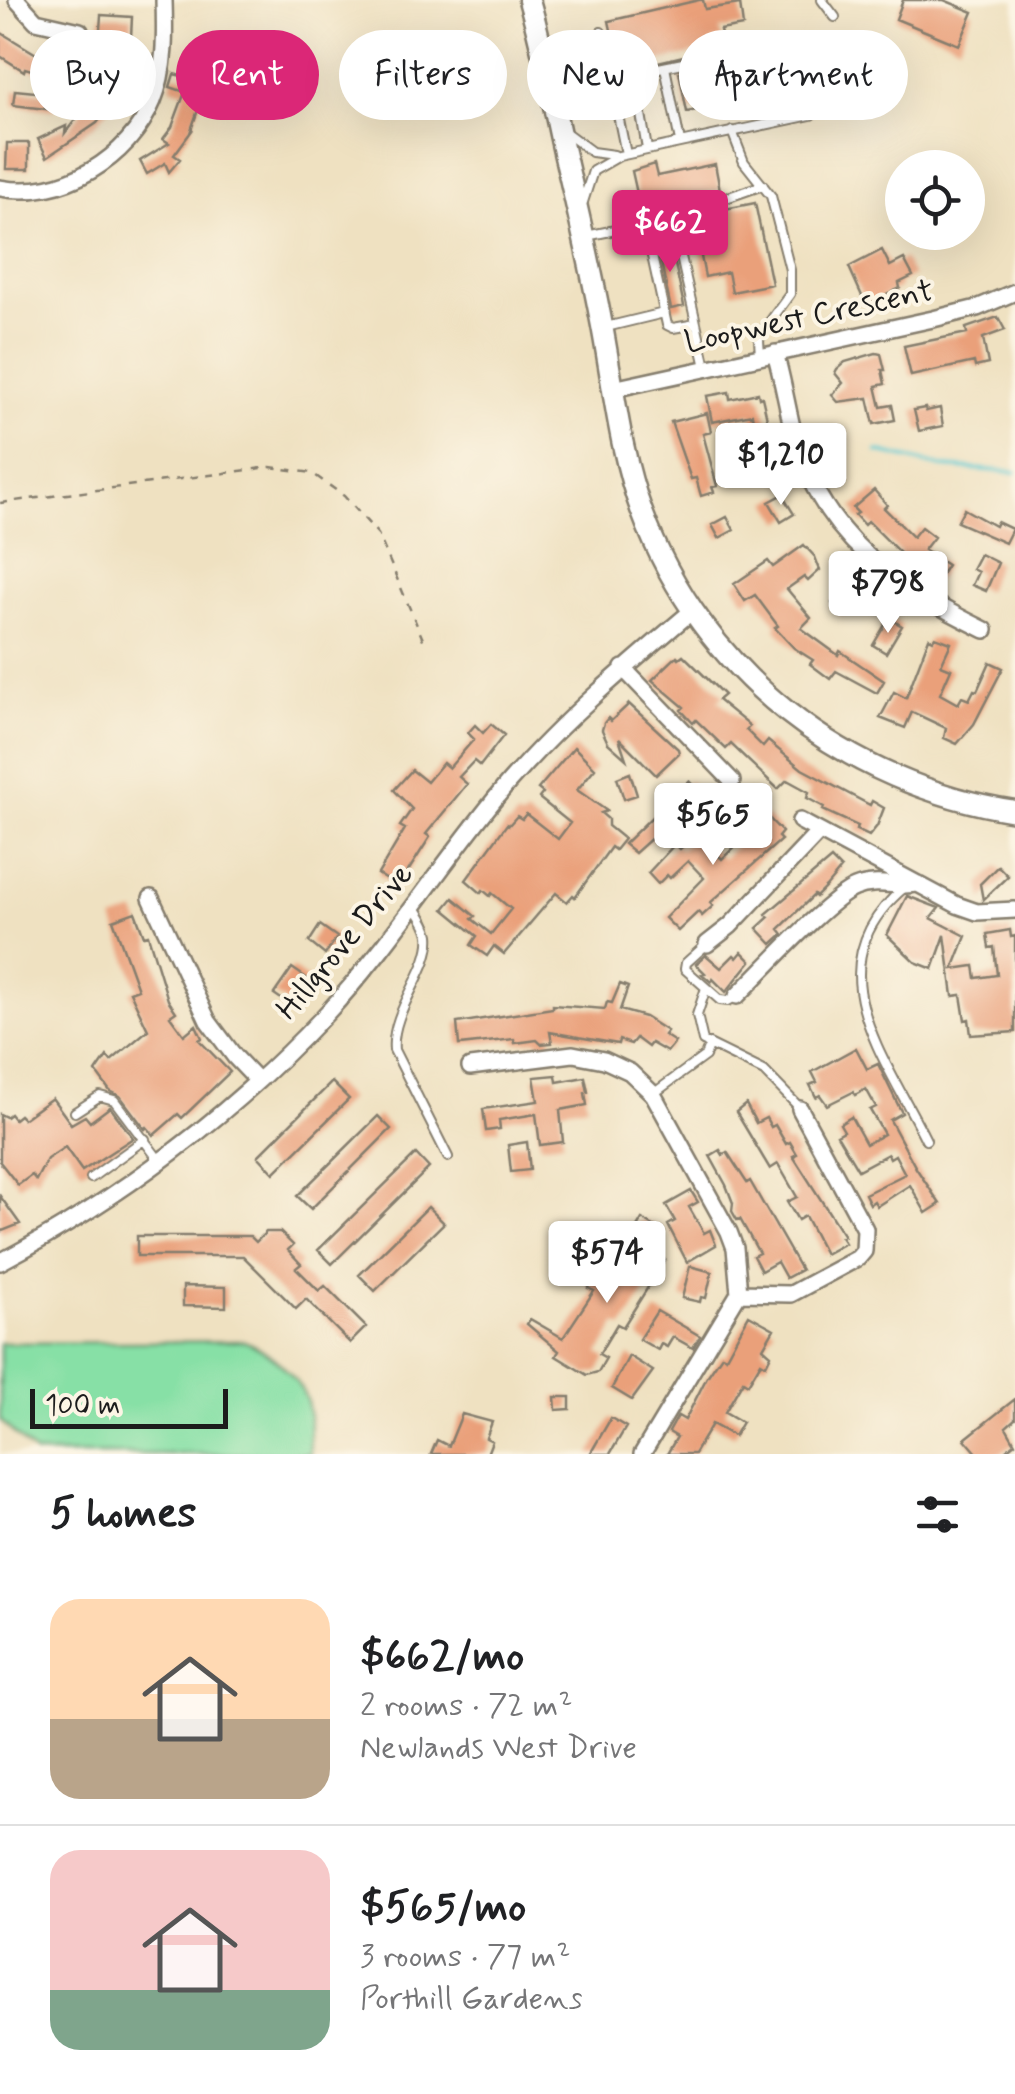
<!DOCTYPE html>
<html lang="en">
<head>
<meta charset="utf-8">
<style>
	:root { --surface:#fff; --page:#f6f6f6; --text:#202124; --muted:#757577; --line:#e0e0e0; --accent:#db2777 }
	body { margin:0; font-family:Mynerve,sans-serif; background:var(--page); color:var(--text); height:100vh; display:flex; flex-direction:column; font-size:38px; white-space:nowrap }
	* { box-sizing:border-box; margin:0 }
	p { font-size:32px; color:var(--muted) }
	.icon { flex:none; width:55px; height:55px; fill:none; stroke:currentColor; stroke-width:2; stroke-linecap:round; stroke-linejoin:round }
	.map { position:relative; height:1454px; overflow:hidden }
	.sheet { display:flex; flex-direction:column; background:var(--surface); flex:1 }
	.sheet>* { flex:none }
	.banner { position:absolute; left:30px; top:30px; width:955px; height:90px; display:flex; gap:20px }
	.controls { position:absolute; left:885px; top:150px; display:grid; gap:20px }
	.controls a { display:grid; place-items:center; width:100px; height:100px; border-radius:50%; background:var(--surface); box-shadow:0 10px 40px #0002; font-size:50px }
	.scale { position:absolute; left:30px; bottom:25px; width:198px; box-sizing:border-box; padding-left:10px; border:5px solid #1c1c1c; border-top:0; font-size:28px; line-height:35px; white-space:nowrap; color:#1c1c1c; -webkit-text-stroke:8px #fcf5e5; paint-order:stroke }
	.price { position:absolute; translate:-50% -85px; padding:0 22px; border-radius:10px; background:#fff; color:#222; font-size:32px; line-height:65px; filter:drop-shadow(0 2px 5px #0008) }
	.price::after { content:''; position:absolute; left:50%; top:60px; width:30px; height:22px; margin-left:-15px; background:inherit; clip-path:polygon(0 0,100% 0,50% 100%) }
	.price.active { background:var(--accent); color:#fff }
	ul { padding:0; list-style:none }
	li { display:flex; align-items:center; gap:30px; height:250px; padding:0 50px }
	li+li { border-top:2px solid var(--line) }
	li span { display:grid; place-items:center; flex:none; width:280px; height:200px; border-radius:30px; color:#555 }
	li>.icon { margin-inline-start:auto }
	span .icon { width:120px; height:120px; fill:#fffc; stroke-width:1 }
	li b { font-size:42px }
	h2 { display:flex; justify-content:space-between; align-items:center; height:120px; padding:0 50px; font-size:42px }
	.chip { padding:0 35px; border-radius:45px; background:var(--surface); box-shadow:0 10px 40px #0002; font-size:35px; line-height:90px }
	.chip.active { background:var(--accent); color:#fff }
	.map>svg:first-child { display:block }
	.green { fill:#87e0a6; stroke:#527e61; stroke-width:2.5 }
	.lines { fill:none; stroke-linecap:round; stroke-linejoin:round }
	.stream { stroke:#5cc9d0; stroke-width:4 }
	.building { fill:#eaa07a }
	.service-casing { stroke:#867e6e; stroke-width:12 }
	.minor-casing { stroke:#867e6e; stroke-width:20 }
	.tertiary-casing { stroke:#867e6e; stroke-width:25 }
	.path { stroke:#867e6e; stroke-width:2.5; stroke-dasharray:8 8; stroke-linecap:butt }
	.service { stroke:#fff; stroke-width:8 }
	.minor { stroke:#fff; stroke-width:15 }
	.tertiary { stroke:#fff; stroke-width:20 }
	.labels { text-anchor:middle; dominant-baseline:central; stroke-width:8; stroke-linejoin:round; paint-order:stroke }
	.street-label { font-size:32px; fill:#1c1c1c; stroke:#fcf5e5 }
</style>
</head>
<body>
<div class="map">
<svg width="1015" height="1454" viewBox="0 0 1015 1454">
	<rect width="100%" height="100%" fill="#fcf5e5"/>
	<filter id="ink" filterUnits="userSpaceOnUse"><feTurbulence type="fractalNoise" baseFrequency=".01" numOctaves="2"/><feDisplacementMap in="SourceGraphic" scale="20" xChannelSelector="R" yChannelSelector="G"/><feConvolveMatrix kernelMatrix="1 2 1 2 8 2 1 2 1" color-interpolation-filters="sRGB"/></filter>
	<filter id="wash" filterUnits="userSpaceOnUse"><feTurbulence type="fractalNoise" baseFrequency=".0048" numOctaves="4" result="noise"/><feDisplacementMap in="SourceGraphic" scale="40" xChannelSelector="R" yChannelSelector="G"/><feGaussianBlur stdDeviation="2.25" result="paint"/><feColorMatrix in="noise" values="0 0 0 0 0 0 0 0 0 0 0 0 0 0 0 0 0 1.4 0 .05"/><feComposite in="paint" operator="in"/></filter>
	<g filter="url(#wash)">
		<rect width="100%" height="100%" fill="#efe1c1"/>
		<!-- green -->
		<path class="green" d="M244 1341C268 1350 296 1373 306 1399 312 1413 309 1438 310 1454H35L0 1420V1343Z"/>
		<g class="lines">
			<!-- stream -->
			<path class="stream" d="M877 451 943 467 1015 472"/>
		</g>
		<g id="blocks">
			<!-- building -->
			<path class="building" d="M699 0H703L705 9 740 4 743 26 720 30 722 39 712 41 713 49 620 71 609 21Z
				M903 0H944L973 12 959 45 896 19Z
				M101 15 132 17 130 58 143 60 141 75H121L117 97 97 123 47 157 38 139 66 126 65 133 98 91 101 73 88 71 92 44 99 45Z
				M0 32 38 55 40 51 54 55 53 59 76 63 72 88 57 86 56 91 46 85 49 75 25 68 24 71 0 56Z
				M858 46 895 80 887 89 850 55Z
				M188 54 207 56 206 65 209 66 202 89 205 90 191 130 193 129 174 155 180 159 169 172 165 163 147 174 140 161 169 143 163 139 172 127 185 92 170 87 174 74 185 77Z
				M702 67 711 107 687 112 679 72Z
				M15 90 56 94 54 110 13 105Z
				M7 143H29V169H6Z
				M654 164 657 176 715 164 720 190 640 207 632 171Z
				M755 203 772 284 732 292 728 272 705 277 699 246 700 243 721 238 715 211Z
				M670 241 684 306 671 309 657 244Z
				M882 250 890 266 904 259 913 276 899 283 900 288 866 305 849 267Z
				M998 317 1005 330 983 338 988 364 975 367 974 362 911 376 904 346 967 333 966 328Z
				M876 353 881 354 885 370H882L885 384 876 386 881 407 892 405 895 420 874 424 868 398 838 402 832 395 843 383 835 373 837 369 845 362Z
				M729 392 730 399 758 393 759 398 762 397 768 423 754 427 752 414 712 422 707 396Z
				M925 408 926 411 940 408 943 426 919 431 914 410Z
				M707 413 711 432 703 434 717 486 712 487 714 492 701 496 696 478 691 479 671 422Z
				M766 452 768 458 773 456 776 467 750 474 745 458Z
				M874 490 887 505 884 508 913 537 921 527 934 537 924 550 947 565 938 579 914 564 909 570 895 561 901 554 868 521 864 525 855 515 858 513 853 508Z
				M782 495 794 514 781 522 769 502Z
				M964 509 995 526 997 522 1012 529 1005 543 957 522Z
				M727 517 734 530 719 538 712 525Z
				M804 545 815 557 820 570 808 581 804 577 787 589 811 618 801 628 838 655 840 651 884 681 877 693 836 671 830 679 810 664 813 660 794 648 775 628 778 626 755 595 745 601 734 584 768 561 773 567Z
				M980 554 998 563 986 591 972 585 978 572 972 569Z
				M847 585 856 593 853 597 856 600 842 616 832 603Z
				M889 618 902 626 886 653 873 645Z
				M935 637 951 643 941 665 951 669 940 694 958 704 962 697 969 700 974 690 977 691 990 662 1003 668 974 724 957 744 944 738 946 728 912 712 905 728 880 718 894 692 906 698 929 638 933 640Z
				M683 655 724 695 718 700 750 726 746 730 763 747 768 741 802 769 870 805 872 801 884 808 877 826 869 836 856 830 858 826 823 810 824 807 807 798 809 792 787 780 778 789 731 744 726 749 696 720 693 723 681 710 684 707 652 680 677 656 679 658Z
				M629 704 678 749 679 753 656 775 619 738 626 759 608 743 602 730 604 723 608 718 611 721Z
				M491 724 504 735 480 766 474 761 459 777 467 784 426 834 430 837 398 887 378 874 405 829 400 826 412 809 394 790 412 770 427 782 443 763 449 768 474 739 468 733 475 725 483 733Z
				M574 747 595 768 577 790 607 811 601 813 608 819V826L624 839 615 850 611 847 575 897 573 895 567 902 556 893 504 954 494 946 487 956 471 945 477 936 444 909 453 898 475 916 472 919 491 934 511 909 492 893 490 896 483 890 481 893 466 880 507 824 509 825 517 816 522 819 526 814 558 839 570 823 539 798 543 793 538 789Z
				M630 773 637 795 624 799 617 778Z
				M689 781 699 792 663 828 635 853 624 844Z
				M733 800 742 810 727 825 717 816Z
				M767 816 782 832 778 837 781 840 710 903 713 906 702 916 698 912 678 931 665 918 704 878 688 861 670 878 667 875 658 884 648 873 675 844 680 849 702 828 712 838 706 843 722 859Z
				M831 859 841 869 826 887 816 897 814 895 779 929 783 934 772 944 757 928 769 917 766 914Z
				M998 866 1008 876 983 900 980 884Z
				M907 896 939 908 931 918 966 936 953 969 974 966 976 978 997 975 994 947 989 948 987 934 1010 930 1011 937 1015 936V1032L971 1035 969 1019 965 1020 961 995 953 996 945 935 933 969 915 962 887 935Z
				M135 912 144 936 148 935 168 1000 176 1012 170 1016 184 1035 196 1025 202 1038 199 1040 230 1072 182 1118 178 1114 154 1135 147 1127 145 1129 120 1096 110 1091 96 1072 107 1056 111 1061 148 1030 130 992 138 989 113 920Z
				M320 925 337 937 325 955 309 942Z
				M742 952 751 961 726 992 713 979 711 982 702 974 705 973 696 964 706 955 721 968 734 955 737 958Z
				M292 968 308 979 290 1005 274 994Z
				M620 984 628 987 620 1010 645 1017 667 1031 664 1035 675 1042 667 1052 651 1043 648 1047 636 1038 631 1044 619 1040 618 1044 550 1032 552 1043 541 1044 537 1040 515 1043 514 1039 459 1045 457 1023 553 1008V1005L605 1009 607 1002 612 1003Z
				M856 1048 867 1069 878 1064 902 1113 890 1120 916 1168 940 1204 926 1213 910 1185 877 1206 874 1201 870 1204 865 1194 905 1174 895 1155 890 1158 888 1154 858 1170 837 1135 844 1131 840 1124 851 1117 866 1144 884 1134 870 1110 876 1107 866 1089 855 1095 853 1092 827 1105 820 1095 816 1097 810 1085 817 1082 812 1072Z
				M556 1075 557 1082 585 1077 588 1092 585 1093 587 1105 560 1110 563 1142 540 1145 536 1114 499 1120 500 1129 486 1131 483 1109 538 1101 534 1077Z
				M332 1082 349 1099 274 1173 258 1156Z
				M52 1098 71 1124 85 1116 90 1122 110 1107 133 1138 82 1171 65 1147 47 1159 36 1180 32 1175 18 1185 0 1162V1114L6 1117 10 1114 14 1119 19 1115 23 1119Z
				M746 1104 756 1123 766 1118 771 1127 775 1125 786 1144 790 1142 797 1154 793 1156 844 1236 841 1237 845 1243 825 1254 805 1216 798 1220 787 1202 797 1197 778 1164 770 1169 736 1112Z
				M378 1116 391 1129 311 1209 297 1196Z
				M527 1142 530 1170 511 1172 508 1145Z
				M720 1150 723 1155 727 1152 747 1183 750 1181 801 1270 786 1278 777 1262 761 1271 753 1256 759 1253 740 1219 737 1220 732 1211 733 1203 726 1185 710 1156Z
				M416 1154 429 1168 332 1264 318 1250Z
				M691 1191 698 1202 689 1207 704 1233 710 1230 716 1245 687 1262 668 1225 675 1221 666 1205Z
				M0 1196 20 1224 0 1232Z
				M428 1207 444 1223 375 1291 359 1275Z
				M642 1219 662 1231 650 1251 665 1260 623 1327 617 1324 599 1354 606 1358 598 1372 587 1375 556 1356 559 1351 527 1324 530 1319 563 1338 594 1291 588 1288 595 1276 612 1282 624 1266 642 1236 635 1231Z
				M266 1232H280L293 1245 288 1250 301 1264 296 1268 319 1291 325 1286 366 1327 350 1343 306 1299 296 1309 243 1256H137V1236H250L256 1242Z
				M690 1266 712 1272 706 1298 701 1297 700 1302 682 1298Z
				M183 1286 226 1287V1307L183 1306Z
				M657 1311 700 1336 693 1348 673 1337 667 1347 661 1344 658 1350 639 1339Z
				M749 1315 774 1329 763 1348 771 1355 766 1365 761 1362 748 1384 743 1381 725 1412 742 1422 734 1436 712 1424 694 1454H667L677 1437 669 1432 678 1416 685 1420 707 1377 722 1355 726 1357Z
				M629 1356 653 1371 632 1400 612 1388Z
				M555 1397H570V1409L556 1410Z
				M1015 1399V1419L1006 1427 1015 1443 1001 1454H978L965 1439Z
				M462 1414 492 1422 486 1438 492 1441 487 1454H431L437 1440 449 1446Z
				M611 1418 626 1427 610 1454H590Z"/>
		</g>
	</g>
	<g filter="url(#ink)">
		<use href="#blocks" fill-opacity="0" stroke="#867e6e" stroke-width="2.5"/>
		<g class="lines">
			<!-- service casing -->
			<g class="service-casing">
				<path id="service" d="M822 0 835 17
					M601 32 626 154
					M665 67 680 142
					M732 131 744 162 771 196 790 270V294L763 331 759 340 760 356
					M565 132 592 152 614 155
					M647 149 634 73 742 51
					M583 202 593 171 619 156 811 115
					M672 217 763 185
					M645 224 672 217 706 367
					M586 236 645 224 667 325 673 328 696 324
					M606 327 664 313
					M905 887C810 966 885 1056 926 1140
					M414 906C420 915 427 924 429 935 433 968 390 1010 394 1050L448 1157
					M707 944 686 963 685 969 720 1000 728 1001 737 996
					M706 988 697 1015 703 1041 764 1071 800 1108
					M653 1094 705 1056 709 1046
					M75 1112 100 1096 114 1100 159 1160
					M91 1178 145 1139"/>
			</g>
			<!-- minor casing -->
			<g class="minor-casing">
				<path id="minor" d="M17 0 36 21 80 31
					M0 188C62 200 129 159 153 101 166 69 165 34 164 0
					M775 353C783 380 787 408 794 435 822 538 895 586 985 630
					M613 389 933 319 977 308 1015 292
					M623 668 732 781
					M800 821 957 905 977 912 1015 910
					M151 898 208 1021 235 1057 258 1081
					M707 944 730 926 819 832
					M737 996C762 972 828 899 855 888 876 879 897 888 918 884
					M470 1067 573 1054 604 1060 630 1072 653 1094 729 1232 735 1248 739 1293 642 1454
					M0 1262C120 1199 232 1114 325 1015 393 943 445 857 509 782 564 719 628 665 692 611
					M739 1293 791 1294 858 1258 864 1251 865 1229 800 1109"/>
			</g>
			<!-- tertiary casing -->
			<g class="tertiary-casing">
				<path id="tertiary" d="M529 0C543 48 552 99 563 148 577 207 591 267 602 326 614 389 620 453 642 512 702 674 847 785 1015 811"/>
			</g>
			<!-- path -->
			<path class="path" d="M0 503 270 467 312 473 344 496 378 534 425 644"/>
			<!-- service -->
			<use href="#service" class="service"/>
			<!-- minor -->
			<use href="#minor" class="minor"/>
			<!-- tertiary -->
			<use href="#tertiary" class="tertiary"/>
		</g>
	</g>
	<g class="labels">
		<!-- street labels -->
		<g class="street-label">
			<text transform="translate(809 317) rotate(-12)">Loopwest Crescent</text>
			<text transform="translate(345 942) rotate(-50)">Hillgrove Drive</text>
		</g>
	</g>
</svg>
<div class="controls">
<a><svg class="icon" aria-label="locate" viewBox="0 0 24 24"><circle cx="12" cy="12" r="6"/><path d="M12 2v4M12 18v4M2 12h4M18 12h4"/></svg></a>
</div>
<div class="scale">100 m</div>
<b class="price active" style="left:670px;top:275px">$662</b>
<b class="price" style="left:781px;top:508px">$1,210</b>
<b class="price" style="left:888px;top:636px">$798</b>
<b class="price" style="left:713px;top:868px">$565</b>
<b class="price" style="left:607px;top:1306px">$574</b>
<div class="banner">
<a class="chip">Buy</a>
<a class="chip active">Rent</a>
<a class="chip">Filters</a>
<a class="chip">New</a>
<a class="chip">Apartment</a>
</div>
</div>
<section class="sheet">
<h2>5 homes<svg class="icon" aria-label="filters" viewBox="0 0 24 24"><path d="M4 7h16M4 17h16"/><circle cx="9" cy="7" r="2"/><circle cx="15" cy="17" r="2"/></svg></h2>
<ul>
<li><span style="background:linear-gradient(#ffd9b3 60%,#b9a48a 0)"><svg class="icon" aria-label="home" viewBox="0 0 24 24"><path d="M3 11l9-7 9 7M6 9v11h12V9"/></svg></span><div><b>$662/mo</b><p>2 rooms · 72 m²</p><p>Newlands West Drive</p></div></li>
<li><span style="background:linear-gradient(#f6c9c9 70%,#7fa58c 0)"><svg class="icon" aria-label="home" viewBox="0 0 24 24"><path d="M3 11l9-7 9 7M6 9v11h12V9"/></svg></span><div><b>$565/mo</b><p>3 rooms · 77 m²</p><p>Porthill Gardens</p></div></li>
</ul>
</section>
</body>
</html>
